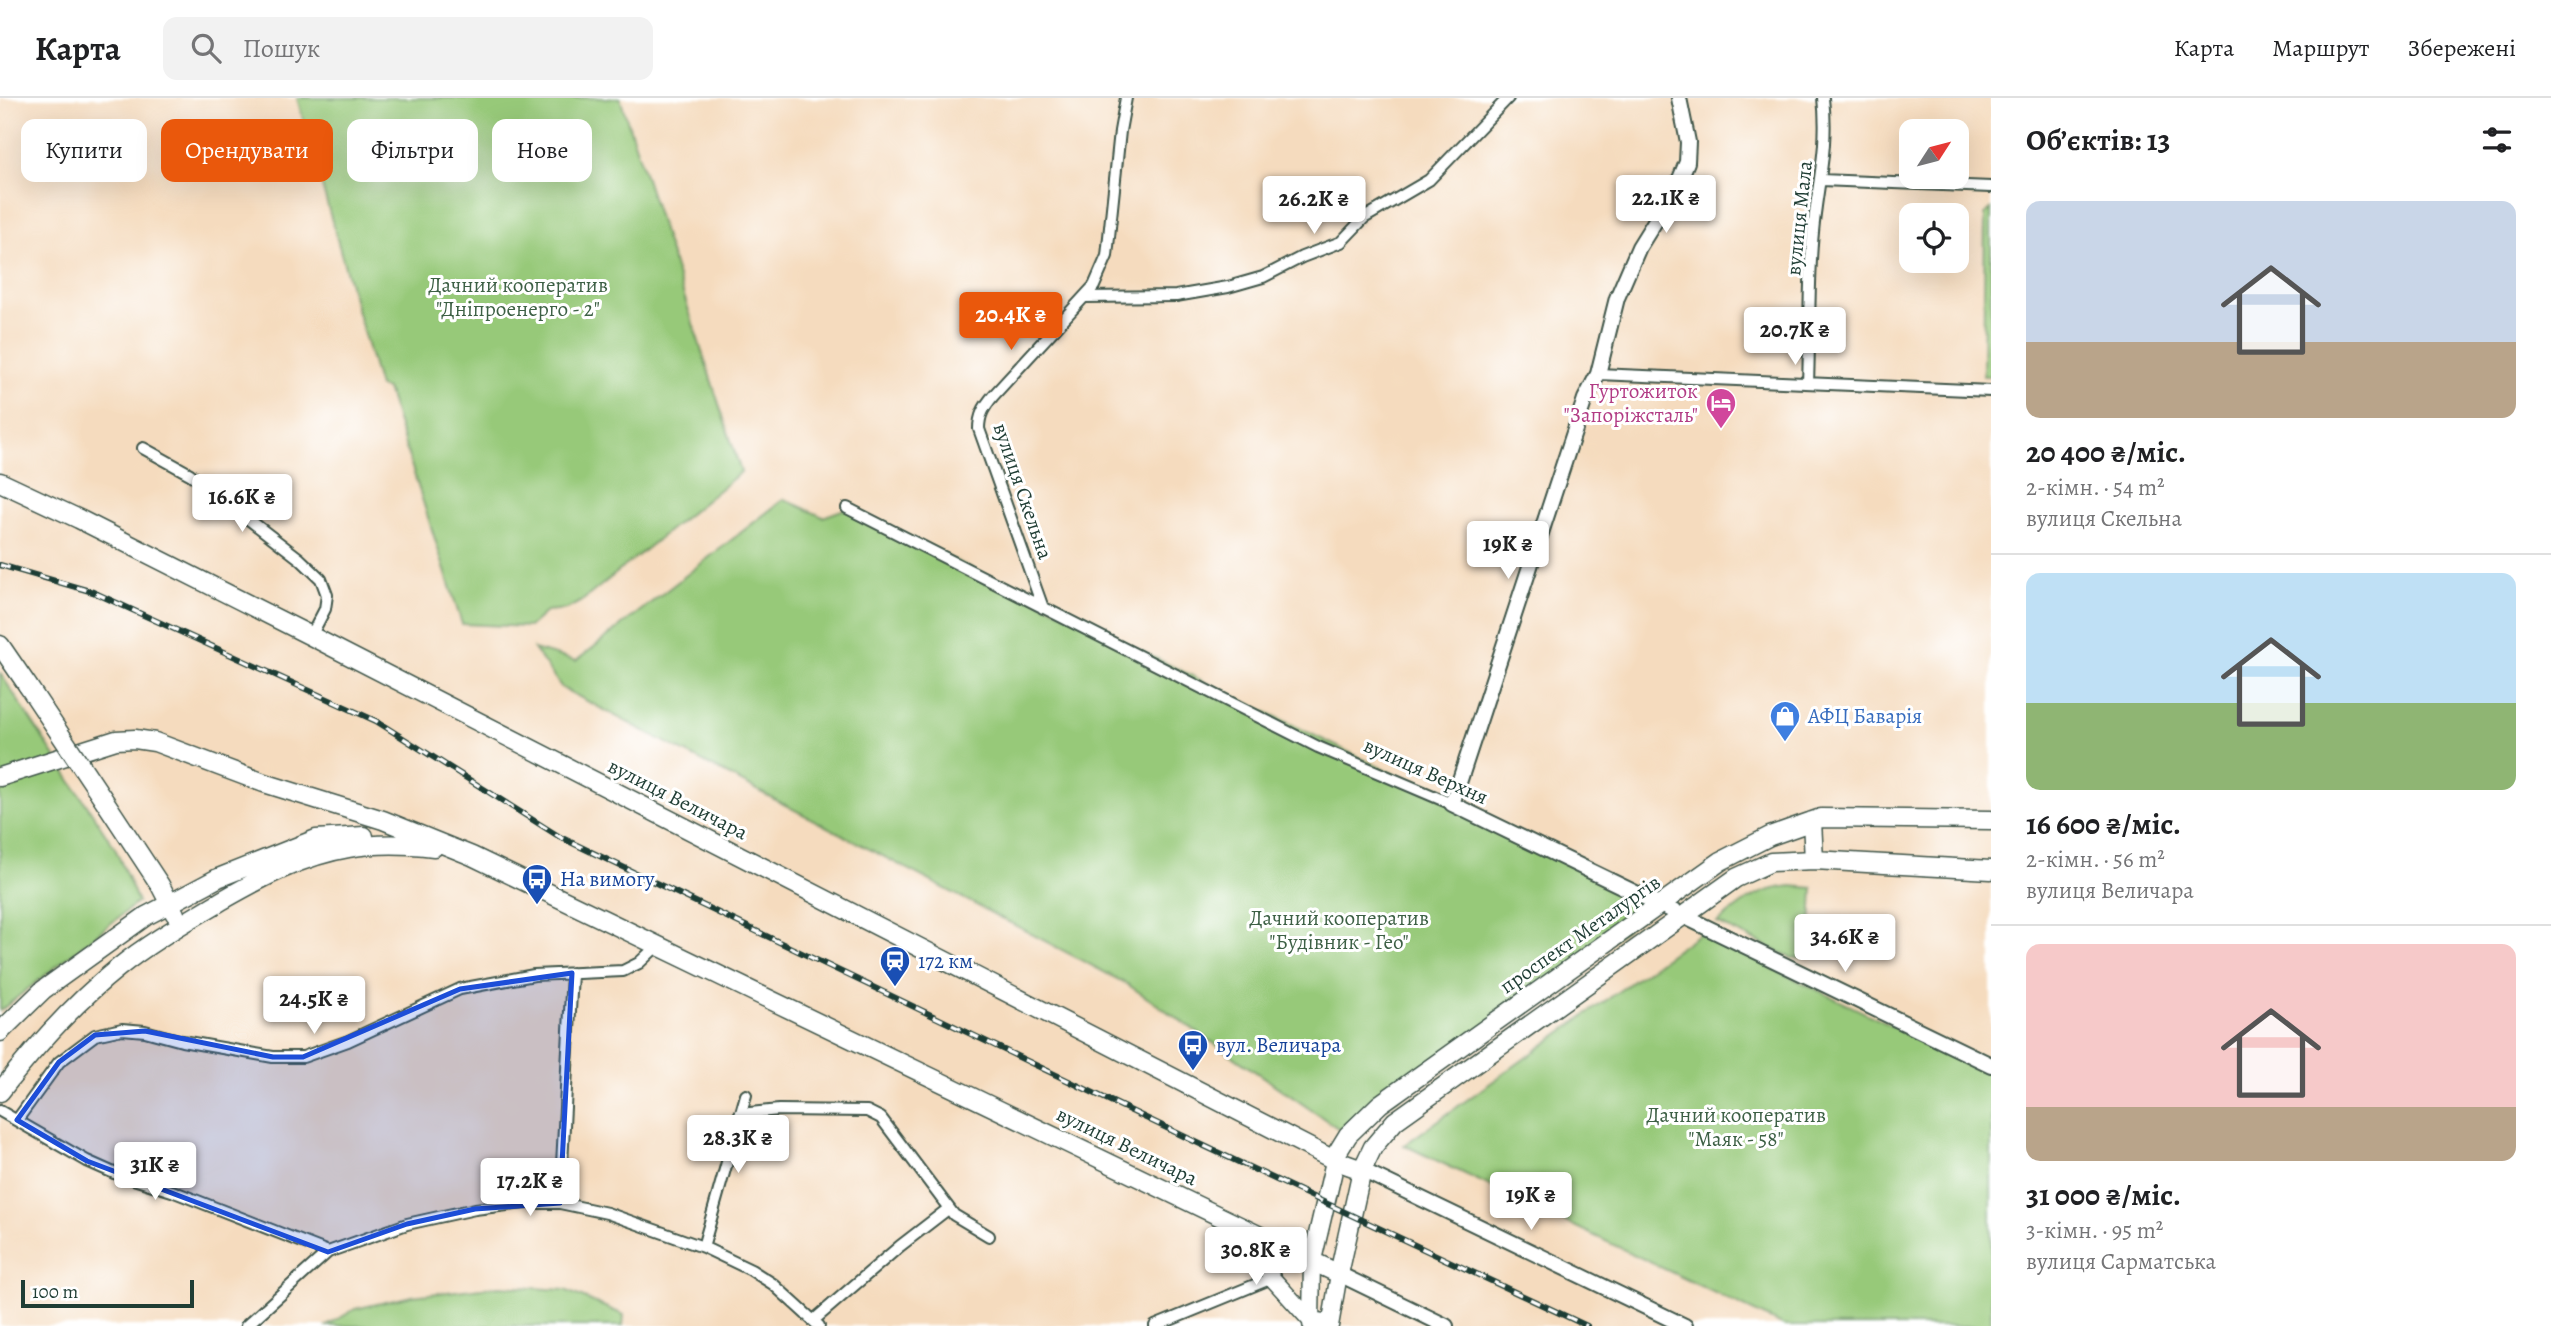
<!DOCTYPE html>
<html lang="uk">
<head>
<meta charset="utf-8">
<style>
	:root { --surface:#fff; --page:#f2f2f2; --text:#202124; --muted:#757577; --line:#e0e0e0; --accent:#ea580c }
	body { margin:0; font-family:Alegreya,serif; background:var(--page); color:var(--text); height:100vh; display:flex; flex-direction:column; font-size:26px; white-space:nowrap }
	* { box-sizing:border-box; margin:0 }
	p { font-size:23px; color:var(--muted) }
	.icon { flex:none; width:38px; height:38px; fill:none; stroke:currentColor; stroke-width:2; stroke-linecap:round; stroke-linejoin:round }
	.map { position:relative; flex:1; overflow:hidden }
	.drawer { display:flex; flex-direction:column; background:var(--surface); width:560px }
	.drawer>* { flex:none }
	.banner { position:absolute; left:21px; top:21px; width:665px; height:63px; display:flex; gap:14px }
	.needle { width:46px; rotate:54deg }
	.controls { position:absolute; left:1899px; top:21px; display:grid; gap:14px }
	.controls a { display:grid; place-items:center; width:70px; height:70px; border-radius:14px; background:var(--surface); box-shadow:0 7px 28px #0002; font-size:35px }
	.scale { position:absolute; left:21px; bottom:18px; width:173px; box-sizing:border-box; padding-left:7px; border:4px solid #1f3d34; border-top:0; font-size:19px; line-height:24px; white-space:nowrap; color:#1f3d34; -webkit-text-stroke:5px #fff; paint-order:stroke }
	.price { position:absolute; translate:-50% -60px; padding:0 16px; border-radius:7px; background:#fff; color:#222; font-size:23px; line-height:46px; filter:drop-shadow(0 2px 4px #0008) }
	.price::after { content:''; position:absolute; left:50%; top:42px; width:21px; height:16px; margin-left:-10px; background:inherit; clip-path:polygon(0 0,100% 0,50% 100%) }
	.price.active { background:var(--accent); color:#fff }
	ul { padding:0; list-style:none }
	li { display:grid; align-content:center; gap:14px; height:371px; padding:0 35px }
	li+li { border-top:2px solid var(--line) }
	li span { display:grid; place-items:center; height:217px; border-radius:14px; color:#555 }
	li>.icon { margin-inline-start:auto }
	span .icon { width:126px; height:126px; fill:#fffc; stroke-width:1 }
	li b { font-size:30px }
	h2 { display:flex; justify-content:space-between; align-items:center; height:84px; padding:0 35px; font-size:30px }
	.chip { padding:0 24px; border-radius:14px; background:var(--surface); box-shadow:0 7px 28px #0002; font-size:24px; line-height:63px }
	.chip.active { background:var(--accent); color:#fff }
	header { display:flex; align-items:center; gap:42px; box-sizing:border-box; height:98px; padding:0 35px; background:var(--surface); border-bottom:2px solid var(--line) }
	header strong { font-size:33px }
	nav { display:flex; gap:38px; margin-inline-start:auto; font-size:24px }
	.search { width:490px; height:63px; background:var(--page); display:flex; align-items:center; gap:18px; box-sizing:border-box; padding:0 24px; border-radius:14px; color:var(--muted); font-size:26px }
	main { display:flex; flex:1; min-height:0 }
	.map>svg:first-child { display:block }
	.green { fill:#97c979; stroke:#5b8356; stroke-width:2 }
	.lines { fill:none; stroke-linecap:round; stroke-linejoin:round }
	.minor-casing { stroke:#3f5549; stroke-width:14 }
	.tertiary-casing { stroke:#3f5549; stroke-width:18 }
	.secondary-casing { stroke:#3f5549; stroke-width:19 }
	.primary-casing { stroke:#3f5549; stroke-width:21 }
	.minor { stroke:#fff; stroke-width:10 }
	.tertiary { stroke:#fff; stroke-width:14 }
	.secondary { stroke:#fff; stroke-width:16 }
	.primary { stroke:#fff; stroke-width:18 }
	.rail-casing { stroke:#1f3d34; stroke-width:6 }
	.rail { stroke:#fff; stroke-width:3.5; stroke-dasharray:10; stroke-linecap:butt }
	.primary-bridge-casing { stroke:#3f5549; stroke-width:21; stroke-linecap:butt }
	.primary-bridge { stroke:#fff; stroke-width:18 }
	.marked { fill:#1d4ed8; fill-opacity:0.2; stroke:#1d4ed8; stroke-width:5; stroke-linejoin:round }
	.labels { text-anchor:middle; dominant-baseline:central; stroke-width:6; stroke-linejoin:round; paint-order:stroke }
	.street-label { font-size:21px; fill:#1f3d34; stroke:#fff }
	.park-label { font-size:21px; fill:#3d6045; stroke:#fff }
	.hotel-label { font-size:21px; fill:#b23c85; stroke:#fff; text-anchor:end }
	.shop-label { font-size:21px; fill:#366cbe; stroke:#fff; text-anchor:start }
	.transit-label { font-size:21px; fill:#164399; stroke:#fff; text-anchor:start }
</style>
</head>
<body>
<header>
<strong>Карта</strong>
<div class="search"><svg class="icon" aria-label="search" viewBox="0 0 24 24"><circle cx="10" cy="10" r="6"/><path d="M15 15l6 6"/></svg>Пошук</div>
<nav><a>Карта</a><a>Маршрут</a><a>Збережені</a></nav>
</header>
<main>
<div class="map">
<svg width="1991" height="1228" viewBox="0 0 1991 1228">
	<rect width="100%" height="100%" fill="#fff"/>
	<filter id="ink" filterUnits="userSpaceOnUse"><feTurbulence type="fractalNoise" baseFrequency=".0143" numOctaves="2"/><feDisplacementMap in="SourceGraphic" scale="14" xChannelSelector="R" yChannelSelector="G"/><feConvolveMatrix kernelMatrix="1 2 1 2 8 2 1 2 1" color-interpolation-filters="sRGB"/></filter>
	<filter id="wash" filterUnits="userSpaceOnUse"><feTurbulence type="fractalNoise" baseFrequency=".00686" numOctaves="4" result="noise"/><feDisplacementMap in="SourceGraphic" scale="28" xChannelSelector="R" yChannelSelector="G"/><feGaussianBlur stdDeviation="1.57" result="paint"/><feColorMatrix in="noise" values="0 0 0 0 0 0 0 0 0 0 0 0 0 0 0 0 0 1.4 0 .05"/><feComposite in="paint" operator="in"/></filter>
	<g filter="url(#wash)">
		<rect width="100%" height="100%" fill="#f5dbbe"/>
		<!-- green -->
		<path class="green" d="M297 0H620L741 374 582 503 567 511 547 513 529 529 462 526 387 291 379 289Z
			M1991 111V278H1983L1985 116Z
			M784 401 823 419 847 410 1661 806 1348 1037 1127 886 562 590 534 551 576 563Z
			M0 575 115 750 138 804 0 913Z
			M1791 788 1813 790 1810 851 1803 859 1792 860 1717 825C1744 804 1756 792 1791 788Z
			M1700 835 1991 976V1228H1784L1404 1047Z
			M499 1188 565 1192 624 1217 623 1228H327L355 1211 412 1198Z"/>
	</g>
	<g filter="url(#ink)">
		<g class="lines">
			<!-- minor casing -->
			<g class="minor-casing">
				<path id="minor" d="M1821 82 1991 89
					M1084 199 1176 198 1228 189 1263 179 1302 159 1341 144 1364 120 1429 82 1508 0
					M1598 276 1991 293
					M1808 285C1810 235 1808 184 1813 134 1817 87 1829 49 1823 0
					M143 350 190 376 300 461 321 481 327 497 325 511 311 538
					M847 410 1318 649 1452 706
					M1043 510 979 331C979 317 984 309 993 298L1094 188 1107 158 1120 33 1126 0
					M0 1013 87 1063 114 1075 172 1093 328 1154
					M740 1016 779 1012 867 1013 881 1020 954 1117 989 1138
					M17 1022 59 964 95 937 122 931 145 933 182 943 273 959H303L348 943 460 891 534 877 623 873 639 865 658 847
					M560 1105 572 875
					M703 1149 746 997
					M814 1222 900 1148 948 1111
					M246 1228 328 1154 407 1126 475 1111 524 1105H560L607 1115 703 1149 751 1172 773 1186 819 1228
					M1155 1228 1272 1180"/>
			</g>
			<!-- tertiary casing -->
			<g class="tertiary-casing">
				<path id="tertiary" d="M1679 0 1688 44 1687 64 1677 88 1639 149 1617 200 1598 276 1585 301 1452 706 1991 967
					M1362 1072 1685 1228
					M1339 1176 1446 1228"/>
			</g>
			<!-- secondary casing -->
			<g class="secondary-casing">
				<path id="secondary" d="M1241 1128 1272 1180 1310 1222 1330 1225
					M1311 1226 1312 1162
					M1330 1228 1339 1176"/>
			</g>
			<!-- primary casing -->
			<g class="primary-casing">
				<path id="primary" d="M0 384 79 421 311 538 1334 1062 1362 1072
					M0 547 28 588
					M0 679 116 642 135 641 155 644 264 685 383 722 472 758 1339 1176 1362 1072 1373 1049 1395 1023 1736 780 1771 764 1814 762 1991 772
					M102 699 160 787 175 816
					M1812 723 1814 762
					M0 934 43 892 146 818 171 805 218 780 316 741 364 738
					M0 994C35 949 74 905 118 870 150 844 186 824 221 803 261 780 302 758 349 750 377 745 406 746 434 749
					M1312 1162 1337 1055 1348 1037 1380 1006 1721 763 1770 738 1821 720 1991 722"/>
			</g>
			<!-- minor -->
			<use href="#minor" class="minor"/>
			<!-- tertiary -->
			<use href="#tertiary" class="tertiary"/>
			<!-- secondary -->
			<use href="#secondary" class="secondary"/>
			<!-- primary -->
			<use href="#primary" class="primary"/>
			<!-- rail casing -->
			<g class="rail-casing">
				<path id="rail" d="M0 467 93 494 376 623 560 739 1198 1045 1587 1228"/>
			</g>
			<!-- rail -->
			<use href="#rail" class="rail"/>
			<!-- primary-bridge casing -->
			<g class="primary-bridge-casing">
				<path id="primary-bridge" d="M28 588 102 699"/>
			</g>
			<!-- primary-bridge -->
			<use href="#primary-bridge" class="primary-bridge"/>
		</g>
	</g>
	<!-- marked area -->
	<path class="marked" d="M572 875 560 1105 475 1111 407 1126 328 1154 87 1063 17 1022 59 964 95 937 145 933 273 959H303L460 891Z"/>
	<!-- icons -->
	<defs>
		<g id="hotel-pin" transform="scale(1.575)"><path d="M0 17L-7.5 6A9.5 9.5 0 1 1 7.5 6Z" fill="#d1479c" stroke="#fff"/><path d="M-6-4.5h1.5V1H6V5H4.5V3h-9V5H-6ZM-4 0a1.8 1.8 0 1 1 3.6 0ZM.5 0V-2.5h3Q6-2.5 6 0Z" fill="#fff"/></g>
		<g id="shop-pin" transform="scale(1.575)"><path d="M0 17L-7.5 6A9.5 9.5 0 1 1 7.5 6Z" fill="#3f7fe0" stroke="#fff"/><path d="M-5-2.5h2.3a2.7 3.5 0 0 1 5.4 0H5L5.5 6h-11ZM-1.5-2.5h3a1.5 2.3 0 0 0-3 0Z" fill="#fff"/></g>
		<g id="bus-pin" transform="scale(1.575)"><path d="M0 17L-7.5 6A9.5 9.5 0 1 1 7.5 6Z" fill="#1a4fb4" stroke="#fff"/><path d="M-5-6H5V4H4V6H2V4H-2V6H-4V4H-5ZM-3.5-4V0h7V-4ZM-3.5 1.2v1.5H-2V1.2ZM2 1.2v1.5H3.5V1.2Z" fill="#fff"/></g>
		<g id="station-pin" transform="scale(1.575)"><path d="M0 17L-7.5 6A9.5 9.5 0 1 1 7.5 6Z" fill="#1a4fb4" stroke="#fff"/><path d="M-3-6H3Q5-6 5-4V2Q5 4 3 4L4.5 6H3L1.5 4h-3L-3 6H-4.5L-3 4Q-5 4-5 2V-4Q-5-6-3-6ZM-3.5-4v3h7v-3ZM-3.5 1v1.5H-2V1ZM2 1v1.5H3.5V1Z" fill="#fff"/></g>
	</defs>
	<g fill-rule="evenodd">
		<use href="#hotel-pin" x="1721" y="305"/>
		<use href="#shop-pin" x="1785" y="618"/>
		<use href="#bus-pin" x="537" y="781"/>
		<use href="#station-pin" x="895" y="863"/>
		<use href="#bus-pin" x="1193" y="947"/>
	</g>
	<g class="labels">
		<!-- street labels -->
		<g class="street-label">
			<text transform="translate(1799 120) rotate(-84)">вулиця Мала</text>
			<text transform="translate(1023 393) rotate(71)">вулиця Скельна</text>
			<text transform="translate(1426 673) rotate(24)">вулиця Верхня</text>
			<text transform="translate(678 701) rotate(27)">вулиця Величара</text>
			<text transform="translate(1580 836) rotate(-35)">проспект Металургів</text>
			<text transform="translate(1127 1048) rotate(26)">вулиця Величара</text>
		</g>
		<!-- park labels -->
		<g class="park-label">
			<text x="518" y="187">Дачний кооператив<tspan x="518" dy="24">"Дніпроенерго - 2"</tspan></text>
			<text x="1339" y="820">Дачний кооператив<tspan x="1339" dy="24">"Будівник - Гео"</tspan></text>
			<text x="1736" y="1017">Дачний кооператив<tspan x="1736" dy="24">"Маяк - 58"</tspan></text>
		</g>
		<!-- hotel labels -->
		<g class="hotel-label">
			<text x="1698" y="293">Гуртожиток<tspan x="1698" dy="24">"Запоріжсталь"</tspan></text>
		</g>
		<!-- shop labels -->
		<g class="shop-label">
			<text x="1808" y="618">АФЦ Баварiя</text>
		</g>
		<!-- transit labels -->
		<g class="transit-label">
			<text x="560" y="781">На вимогу</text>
			<text x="918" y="863">172 км</text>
			<text x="1216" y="947">вул. Величара</text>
		</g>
	</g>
</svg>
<div class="controls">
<a><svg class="needle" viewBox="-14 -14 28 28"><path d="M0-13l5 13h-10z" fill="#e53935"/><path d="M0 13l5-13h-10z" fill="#757577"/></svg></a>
<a><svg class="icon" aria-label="locate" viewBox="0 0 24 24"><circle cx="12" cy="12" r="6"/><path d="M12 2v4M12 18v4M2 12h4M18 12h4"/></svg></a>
</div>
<div class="scale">100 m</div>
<b class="price" style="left:1666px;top:137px">22.1K ₴</b>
<b class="price" style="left:1314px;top:138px">26.2K ₴</b>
<b class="price active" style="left:1011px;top:254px">20.4K ₴</b>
<b class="price" style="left:1795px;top:269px">20.7K ₴</b>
<b class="price" style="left:242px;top:436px">16.6K ₴</b>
<b class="price" style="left:1508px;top:483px">19K ₴</b>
<b class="price" style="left:1845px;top:876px">34.6K ₴</b>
<b class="price" style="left:314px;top:938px">24.5K ₴</b>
<b class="price" style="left:738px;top:1077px">28.3K ₴</b>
<b class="price" style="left:155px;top:1104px">31K ₴</b>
<b class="price" style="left:530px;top:1120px">17.2K ₴</b>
<b class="price" style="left:1531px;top:1134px">19K ₴</b>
<b class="price" style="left:1256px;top:1189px">30.8K ₴</b>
<div class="banner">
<a class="chip">Купити</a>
<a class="chip active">Орендувати</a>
<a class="chip">Фільтри</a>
<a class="chip">Нове</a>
</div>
</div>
<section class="drawer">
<h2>Об’єктів: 13<svg class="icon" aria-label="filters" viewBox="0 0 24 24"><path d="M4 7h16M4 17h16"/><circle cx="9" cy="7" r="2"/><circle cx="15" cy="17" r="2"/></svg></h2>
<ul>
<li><span style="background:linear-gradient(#c9d6e8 65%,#b9a48a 0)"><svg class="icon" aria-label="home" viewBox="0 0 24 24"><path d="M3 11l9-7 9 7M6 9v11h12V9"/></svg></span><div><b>20 400 ₴/міс.</b><p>2-кімн. · 54 m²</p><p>вулиця Скельна</p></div></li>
<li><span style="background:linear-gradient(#bfe0f5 60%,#8fb573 0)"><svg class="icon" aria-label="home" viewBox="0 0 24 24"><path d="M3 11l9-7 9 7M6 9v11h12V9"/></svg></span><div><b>16 600 ₴/міс.</b><p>2-кімн. · 56 m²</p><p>вулиця Величара</p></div></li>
<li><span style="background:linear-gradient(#f6c9c9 75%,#b9a48a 0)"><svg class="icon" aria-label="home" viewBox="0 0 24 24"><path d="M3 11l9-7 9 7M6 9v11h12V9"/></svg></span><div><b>31 000 ₴/міс.</b><p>3-кімн. · 95 m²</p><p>вулиця Сарматська</p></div></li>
</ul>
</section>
</main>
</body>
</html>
